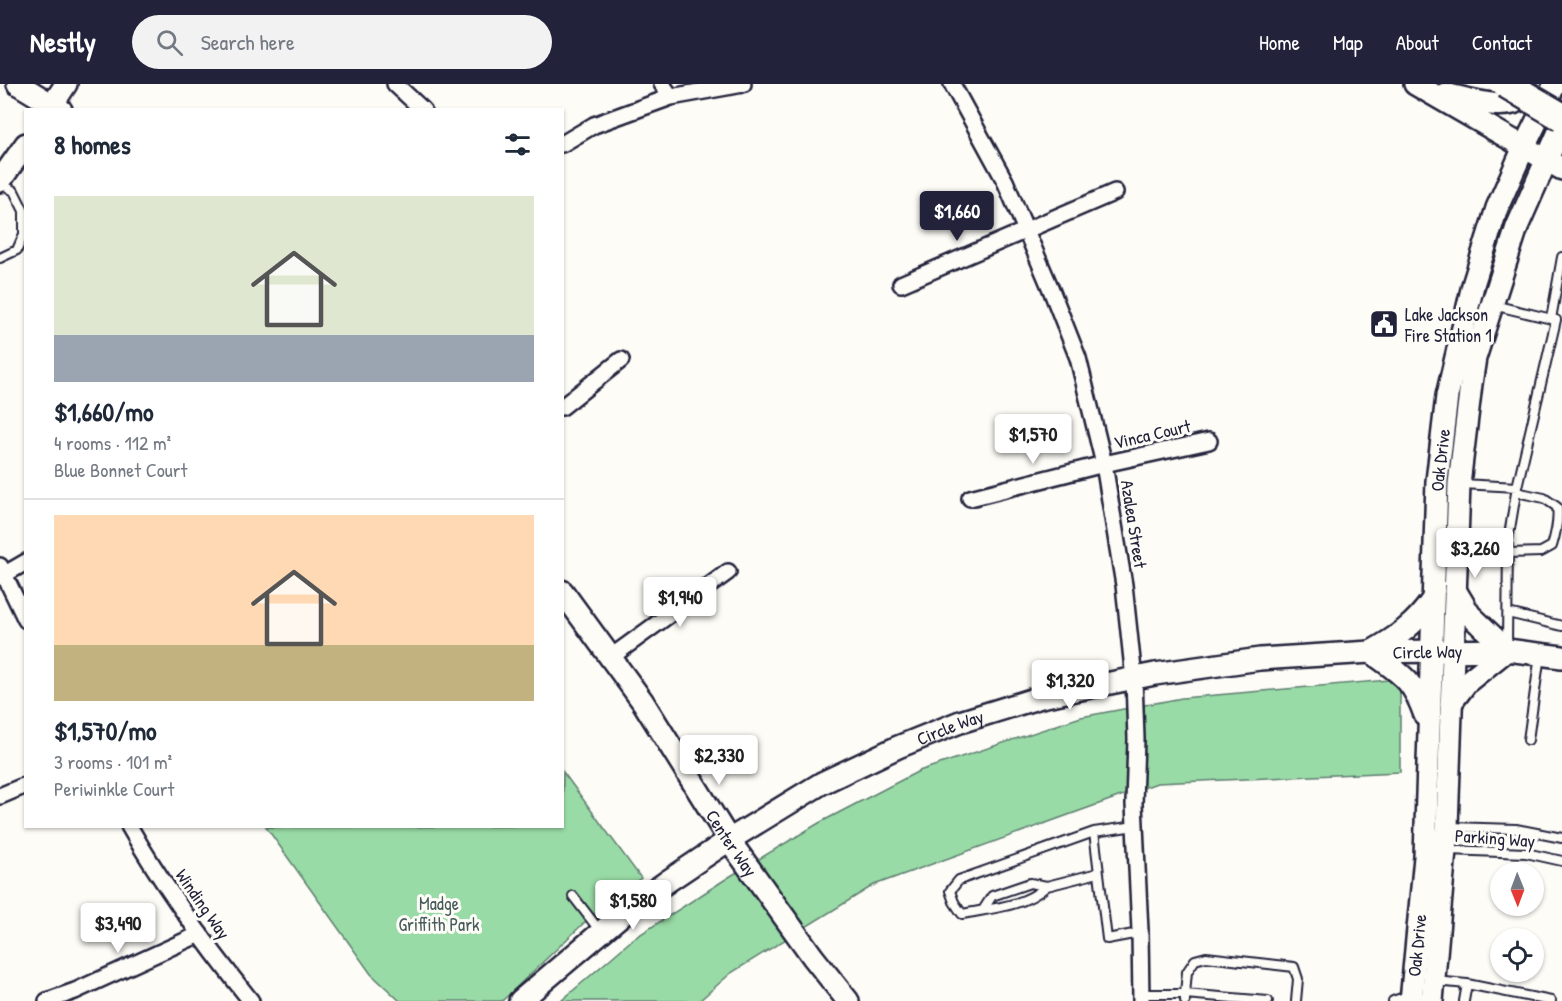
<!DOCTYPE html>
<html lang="en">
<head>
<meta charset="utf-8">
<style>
	:root { --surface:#fff; --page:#f2f2f3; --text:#1f2937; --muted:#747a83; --line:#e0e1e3; --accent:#22223b }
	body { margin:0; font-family:"Patrick Hand",sans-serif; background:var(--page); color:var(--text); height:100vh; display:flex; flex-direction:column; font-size:22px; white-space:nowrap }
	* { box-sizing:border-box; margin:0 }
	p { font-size:20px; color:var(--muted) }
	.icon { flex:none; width:33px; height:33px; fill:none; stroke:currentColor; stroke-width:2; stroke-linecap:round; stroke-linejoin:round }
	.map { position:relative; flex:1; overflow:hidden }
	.side { position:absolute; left:24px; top:24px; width:540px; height:720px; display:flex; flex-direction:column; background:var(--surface); border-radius:0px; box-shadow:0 2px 4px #0004 }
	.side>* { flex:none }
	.needle { width:39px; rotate:179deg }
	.tools { position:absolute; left:1490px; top:778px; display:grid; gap:12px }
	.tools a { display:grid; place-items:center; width:54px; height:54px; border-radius:50%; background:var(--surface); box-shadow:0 2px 4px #0004; font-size:30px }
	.price { position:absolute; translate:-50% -51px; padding:0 14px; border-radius:6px; background:#fff; color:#222; font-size:20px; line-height:39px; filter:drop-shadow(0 2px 3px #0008) }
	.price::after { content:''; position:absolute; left:50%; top:36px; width:18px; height:14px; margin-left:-9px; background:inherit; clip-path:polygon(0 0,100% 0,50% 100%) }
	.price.on { background:var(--accent); color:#fff }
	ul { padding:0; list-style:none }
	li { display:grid; align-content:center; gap:12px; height:318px; padding:0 30px }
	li+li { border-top:2px solid var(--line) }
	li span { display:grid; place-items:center; height:186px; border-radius:0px; color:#555 }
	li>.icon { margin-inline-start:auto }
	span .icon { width:108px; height:108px; fill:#fffc; stroke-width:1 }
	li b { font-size:26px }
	h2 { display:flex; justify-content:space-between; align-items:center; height:72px; padding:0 30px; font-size:26px }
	header { display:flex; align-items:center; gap:36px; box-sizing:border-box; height:84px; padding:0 30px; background:var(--accent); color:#fff }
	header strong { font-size:28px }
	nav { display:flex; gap:33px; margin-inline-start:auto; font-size:21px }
	.search { width:420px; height:54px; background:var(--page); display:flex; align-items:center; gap:15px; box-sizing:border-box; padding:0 21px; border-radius:33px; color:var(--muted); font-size:22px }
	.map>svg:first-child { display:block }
	.green { fill:#99dba6; stroke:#5e7e70; stroke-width:1.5 }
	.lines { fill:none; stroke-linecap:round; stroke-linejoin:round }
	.lane-casing { stroke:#22223b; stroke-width:12 }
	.street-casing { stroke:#22223b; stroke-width:20 }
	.secondary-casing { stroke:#22223b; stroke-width:26 }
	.lane { stroke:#fdfcf7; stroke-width:8 }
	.street { stroke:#fdfcf7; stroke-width:15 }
	.secondary { stroke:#fdfcf7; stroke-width:21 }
	.highway-bridge-casing { stroke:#22223b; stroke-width:32; stroke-linecap:butt }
	.highway-bridge { stroke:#fdfcf7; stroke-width:27 }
	.labels { text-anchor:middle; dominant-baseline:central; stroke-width:6; stroke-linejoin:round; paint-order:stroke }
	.poi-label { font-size:18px; fill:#22223b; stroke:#fdfcf7; text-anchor:start }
	.street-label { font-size:18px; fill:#22223b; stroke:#fdfcf7 }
	.park-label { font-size:18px; fill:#465a5b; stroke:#fdfcf7 }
</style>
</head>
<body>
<header>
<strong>Nestly</strong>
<div class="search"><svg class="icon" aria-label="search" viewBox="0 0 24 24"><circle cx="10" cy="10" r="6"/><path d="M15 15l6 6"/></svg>Search here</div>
<nav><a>Home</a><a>Map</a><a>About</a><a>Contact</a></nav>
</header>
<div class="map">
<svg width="1562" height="917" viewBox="0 0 1562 917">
	<rect width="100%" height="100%" fill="#fdfcf7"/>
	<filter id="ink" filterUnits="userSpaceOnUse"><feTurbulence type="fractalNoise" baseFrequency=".0167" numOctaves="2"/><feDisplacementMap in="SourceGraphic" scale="12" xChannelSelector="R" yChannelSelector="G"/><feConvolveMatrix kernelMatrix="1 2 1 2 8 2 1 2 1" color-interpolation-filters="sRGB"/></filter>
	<g filter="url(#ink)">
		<!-- green -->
		<path class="green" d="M1400 595V688L1157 699 874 801 731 889 699 917H561L633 855 729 793 819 739 919 687 1081 633 1182 614Z
			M563 688 641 794 586 837 502 917H400L371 890 266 743 562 742Z"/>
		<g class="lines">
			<!-- lane casing -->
			<g class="lane-casing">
				<path id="lane" d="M0 174 17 166 24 150V127L14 107 0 99
					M1493 221 1556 236 1517 403 1508 457 1507 562
					M1551 235 1562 173
					M1462 400 1517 403
					M1508 469 1541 468 1552 462C1556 449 1559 436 1557 423L1544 414 1516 408
					M1508 529 1562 542
					M1528 656 1540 571
					M1449 743 1516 745 1562 754
					M1094 748 1135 742
					M1448 766 1526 769 1562 777
					M1047 802C1023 823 993 824 962 830L954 818 950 807 959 796 1094 748 1107 855 1139 849
					M573 812 600 847
					M983 826 992 812 1030 799 1047 802 1098 789
					M1435 897 1467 900
					M1141 910H1185L1187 888 1195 876 1206 873 1294 883 1298 895 1296 917
					M1185 917V910L1268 917
					M1393 917 1410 911
					M1464 917 1467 900 1551 917"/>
			</g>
			<!-- street casing -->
			<g class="street-casing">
				<path id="street" d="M395 0 423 26
					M662 0 671 13
					M952 0 1005 97 1050 203 1078 274 1104 380 1124 501 1134 595 1136 655 1134 720 1140 847 1141 917
					M562 60 594 41 671 13 743 0
					M901 200 1115 108
					M562 323 621 276
					M970 414 1104 380 1209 357
					M0 482 26 536
					M0 493 26 478
					M611 573 728 488
					M0 712 26 701
					M129 742C164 804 207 862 251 917
					M47 917 75 907 200 850"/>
			</g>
			<!-- secondary casing -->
			<g class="secondary-casing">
				<g id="secondary">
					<path d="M18 0 61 26"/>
					<path d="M1415 0 1562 85"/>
					<path d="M1445 10C1465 14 1506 29 1523 14 1526 12 1528 6 1530 2"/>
					<path d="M49 26 66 0"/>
					<path d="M0 97 26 60"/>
					<path id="s1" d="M562 507 643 618 729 756 813 873 848 917"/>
					<path d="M1451 619 1467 598 1507 566 1470 531 1455 506"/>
					<path d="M1425 631C1412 594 1402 591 1371 568 1396 554 1416 540 1432 516"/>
					<path id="s2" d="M520 917 625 828 668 797 729 756 822 699 898 663 960 638 1041 613 1155 590 1260 575 1371 568 1507 566 1562 573"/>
					<path id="s3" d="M1411 917 1425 773 1437 397 1447 312 1473 201 1497 124 1524 63 1555 0"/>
					<path d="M1432 917 1447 743 1459 400 1471 300 1475 274 1517 143 1562 41"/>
				</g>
			</g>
			<!-- lane -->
			<use href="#lane" class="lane"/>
			<!-- street -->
			<use href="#street" class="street"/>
			<!-- secondary -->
			<use href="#secondary" class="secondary"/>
			<!-- highway-bridge casing -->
			<g class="highway-bridge-casing">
				<path id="highway-bridge" d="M1506 0 1562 33"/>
			</g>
			<!-- highway-bridge -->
			<use href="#highway-bridge" class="highway-bridge"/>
		</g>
	</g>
	<!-- icons -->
	<defs>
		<g id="civic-square" transform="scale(1.5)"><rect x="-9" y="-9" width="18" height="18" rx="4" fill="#22223b" stroke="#fdfcf7"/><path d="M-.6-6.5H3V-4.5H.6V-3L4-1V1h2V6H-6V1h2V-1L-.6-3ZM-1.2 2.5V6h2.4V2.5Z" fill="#fff"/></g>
	</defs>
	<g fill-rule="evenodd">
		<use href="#civic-square" x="1384" y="240"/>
	</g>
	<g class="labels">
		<!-- poi labels -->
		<g class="poi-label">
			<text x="1405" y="230">Lake Jackson<tspan x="1405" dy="21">Fire Station 1</tspan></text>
		</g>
		<!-- street labels -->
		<g class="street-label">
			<text transform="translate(1152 350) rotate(-13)">Vinca Court</text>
			<text stroke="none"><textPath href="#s3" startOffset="542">Oak Drive</textPath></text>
			<text transform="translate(1134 440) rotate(81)">Azalea Street</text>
			<text stroke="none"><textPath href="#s2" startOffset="999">Circle Way</textPath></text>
			<text stroke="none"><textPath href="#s2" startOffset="513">Circle Way</textPath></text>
			<text transform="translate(1495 754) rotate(4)">Parking Way</text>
			<text stroke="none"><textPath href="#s1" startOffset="304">Center Way</textPath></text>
			<text transform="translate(203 820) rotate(55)">Winding Way</text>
			<text stroke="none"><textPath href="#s3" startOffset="56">Oak Drive</textPath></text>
		</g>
		<!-- park labels -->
		<g class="park-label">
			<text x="439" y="819">Madge<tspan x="439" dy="21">Griffith Park</tspan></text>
		</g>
	</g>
</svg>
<div class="tools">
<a><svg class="needle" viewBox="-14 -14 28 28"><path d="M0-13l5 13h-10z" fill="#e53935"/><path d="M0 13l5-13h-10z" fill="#747a83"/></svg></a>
<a><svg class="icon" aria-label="locate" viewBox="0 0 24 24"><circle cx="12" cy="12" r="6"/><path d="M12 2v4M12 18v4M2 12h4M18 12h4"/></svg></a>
</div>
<b class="price on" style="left:957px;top:158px">$1,660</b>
<b class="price" style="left:1033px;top:381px">$1,570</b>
<b class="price" style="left:1475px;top:495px">$3,260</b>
<b class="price" style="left:680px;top:544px">$1,940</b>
<b class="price" style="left:1070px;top:627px">$1,320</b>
<b class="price" style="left:719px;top:702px">$2,330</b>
<b class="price" style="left:633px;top:847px">$1,580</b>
<b class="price" style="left:118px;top:870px">$3,490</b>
<section class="side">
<h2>8 homes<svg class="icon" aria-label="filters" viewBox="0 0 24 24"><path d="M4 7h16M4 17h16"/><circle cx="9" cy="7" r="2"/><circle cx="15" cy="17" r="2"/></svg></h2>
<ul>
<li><span style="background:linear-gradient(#dfe7d0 75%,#9aa5b1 0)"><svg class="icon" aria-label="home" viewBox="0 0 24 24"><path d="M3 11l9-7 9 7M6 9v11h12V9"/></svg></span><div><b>$1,660/mo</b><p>4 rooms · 112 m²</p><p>Blue Bonnet Court</p></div></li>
<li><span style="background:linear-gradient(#ffd9b3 70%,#c2b280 0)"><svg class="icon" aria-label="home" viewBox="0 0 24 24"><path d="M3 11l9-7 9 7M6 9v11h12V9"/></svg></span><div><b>$1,570/mo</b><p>3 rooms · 101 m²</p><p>Periwinkle Court</p></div></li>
</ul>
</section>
</div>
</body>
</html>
